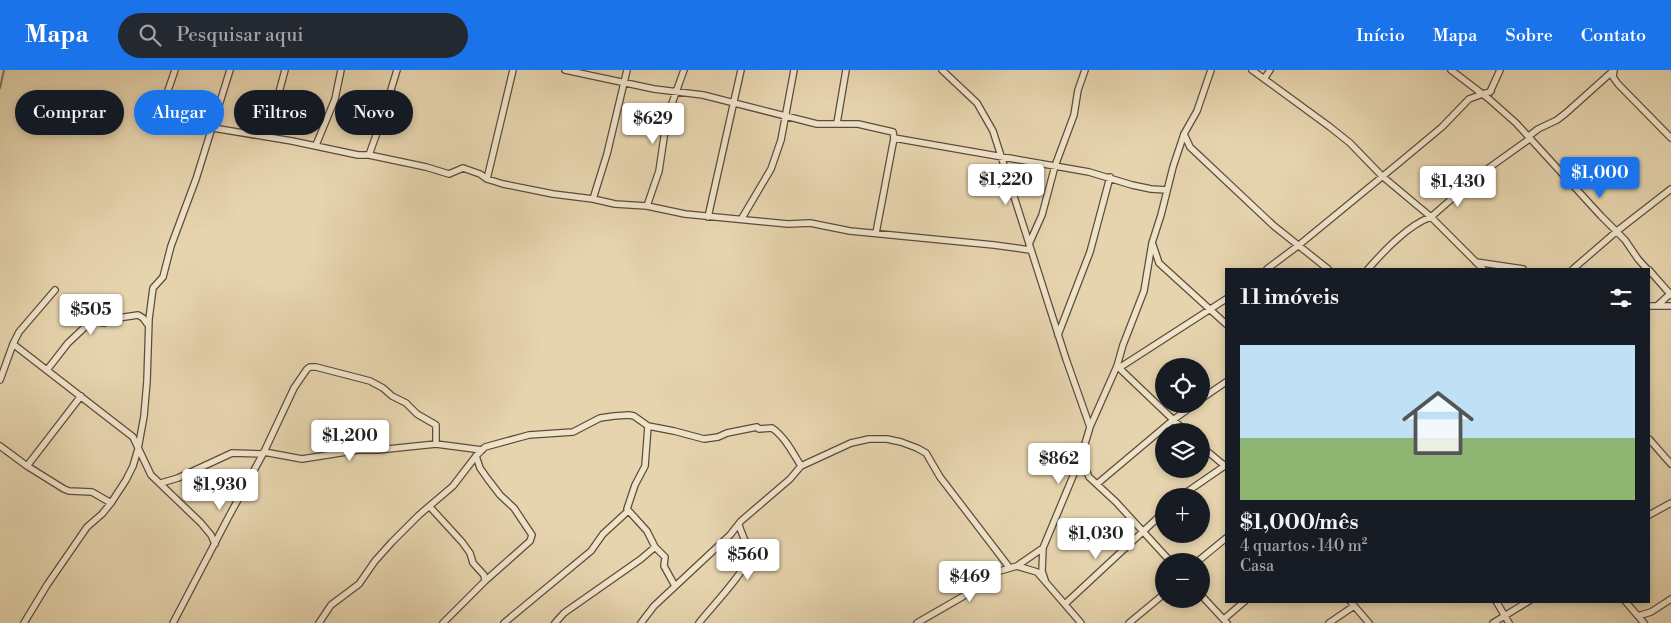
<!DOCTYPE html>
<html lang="pt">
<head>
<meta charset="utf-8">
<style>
	:root { --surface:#171b24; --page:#242831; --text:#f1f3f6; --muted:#9ea1a6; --line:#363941; --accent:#1a73e8 }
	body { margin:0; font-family:"Libre Bodoni",serif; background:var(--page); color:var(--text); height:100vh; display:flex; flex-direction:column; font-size:19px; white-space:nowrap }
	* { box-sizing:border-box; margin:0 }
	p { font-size:16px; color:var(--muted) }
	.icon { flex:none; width:28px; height:28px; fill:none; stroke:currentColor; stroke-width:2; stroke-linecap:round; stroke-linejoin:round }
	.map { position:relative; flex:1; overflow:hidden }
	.drawer { position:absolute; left:1225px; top:198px; width:425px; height:335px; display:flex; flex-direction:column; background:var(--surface); border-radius:0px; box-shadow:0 2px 8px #0003 }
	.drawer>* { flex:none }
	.guide { position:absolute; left:15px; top:20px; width:475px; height:45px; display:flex; gap:10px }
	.controls { position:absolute; left:1155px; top:288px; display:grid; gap:10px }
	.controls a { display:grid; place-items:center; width:55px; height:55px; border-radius:50%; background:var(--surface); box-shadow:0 2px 8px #0003; font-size:25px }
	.price { position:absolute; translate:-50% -42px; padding:0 11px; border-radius:5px; background:#fff; color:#222; font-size:16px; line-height:32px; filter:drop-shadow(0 1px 2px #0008) }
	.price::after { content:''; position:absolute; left:50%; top:30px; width:15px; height:11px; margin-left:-8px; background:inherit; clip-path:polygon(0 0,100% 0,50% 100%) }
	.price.selected { background:var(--accent); color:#fff }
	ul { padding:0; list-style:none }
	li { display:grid; align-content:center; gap:10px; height:265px; padding:0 15px }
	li+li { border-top:1px solid var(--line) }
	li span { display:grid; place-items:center; height:155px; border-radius:0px; color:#555 }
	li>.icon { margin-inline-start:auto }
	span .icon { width:90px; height:90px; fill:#fffc; stroke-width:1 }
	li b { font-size:21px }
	h2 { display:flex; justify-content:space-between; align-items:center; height:60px; padding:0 15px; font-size:21px }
	.tag { padding:0 18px; border-radius:22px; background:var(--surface); box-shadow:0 2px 8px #0003; font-size:18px; line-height:45px }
	.tag.selected { background:var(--accent); color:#fff }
	header { display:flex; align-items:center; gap:30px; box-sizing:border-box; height:70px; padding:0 25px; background:var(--accent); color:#fff }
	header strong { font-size:24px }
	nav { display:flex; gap:28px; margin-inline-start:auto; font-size:18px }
	.search { width:350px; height:45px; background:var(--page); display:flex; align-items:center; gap:12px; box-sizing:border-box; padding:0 18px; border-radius:28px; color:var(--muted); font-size:19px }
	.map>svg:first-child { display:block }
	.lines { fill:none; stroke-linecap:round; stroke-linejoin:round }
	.stream { stroke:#6d7b6c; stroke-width:2 }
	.minor-casing { stroke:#5d4c3a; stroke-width:8 }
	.minor { stroke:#efe3ca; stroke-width:5.5 }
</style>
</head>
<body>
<header>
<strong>Mapa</strong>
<div class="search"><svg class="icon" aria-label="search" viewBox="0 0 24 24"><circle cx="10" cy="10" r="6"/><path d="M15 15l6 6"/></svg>Pesquisar aqui</div>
<nav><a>Início</a><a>Mapa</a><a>Sobre</a><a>Contato</a></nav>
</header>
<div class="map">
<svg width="1671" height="553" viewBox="0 0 1671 553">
	<rect width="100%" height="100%" fill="#e6d4ae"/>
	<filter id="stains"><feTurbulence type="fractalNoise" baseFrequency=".004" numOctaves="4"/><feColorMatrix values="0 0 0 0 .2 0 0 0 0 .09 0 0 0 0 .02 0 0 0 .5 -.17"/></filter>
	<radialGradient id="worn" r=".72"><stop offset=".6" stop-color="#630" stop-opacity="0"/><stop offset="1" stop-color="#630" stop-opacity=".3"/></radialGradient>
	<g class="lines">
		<!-- stream -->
		<path class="stream" d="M0 18 4 0"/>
		<!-- minor casing -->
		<g class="minor-casing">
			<path id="minor" d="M175 0 161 41 162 45 213 58 292 71 358 85H369L426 97 449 104 463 98 480 104 487 109 503 114 553 124 593 129 615 134 647 136 685 144 788 154 810 153 850 161 994 175 1030 180
				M565 0 654 19 703 25 817 54H858L893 62 894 68 1089 102 1132 115 1151 119 1167 120
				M942 0 977 33 993 61 1066 289 1090 357
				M1252 0 1330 57 1350 73 1382 106 1431 147 1483 199
				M1451 0 1489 29 1516 53 1601 146 1625 170 1638 189 1647 199
				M1614 0 1613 7 1618 14 1671 68
				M1264 9 1270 0
				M1490 22 1500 0
				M837 53 846 0
				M1184 64 1190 77 1274 156 1328 199
				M267 67 285 0
				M316 75 335 29 341 0
				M369 85 383 46 397 0
				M487 109 513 0
				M593 129 607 84 627 0
				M647 136 659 101 666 54 671 36 684 0
				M708 147 741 0
				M742 148 771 99 781 70 794 0
				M876 163 894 68
				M1029 174 1042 145 1055 96 1074 45 1078 20 1085 0
				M1153 175 1159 193 1226 254
				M1476 192 1523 199
				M1267 199 1299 175 1400 92 1442 57 1469 29 1491 21
				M1368 199C1384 181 1408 155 1431 147L1479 105 1528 70 1529 66 1538 59 1557 50 1566 43 1614 0
				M1573 199 1617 161 1671 119
				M1649 200 1671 225
				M1658 235 1671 223
				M1649 236H1671
				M1058 265 1090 182 1110 107
				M13 274 133 367 151 405 201 453 211 465 215 474
				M1117 296 1185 361
				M1119 298 1226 229
				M47 300 68 273 84 258 96 252 104 253 118 248 138 245 143 248 148 255
				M0 310 13 274 19 262 55 220
				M1201 329 1226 312
				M648 356 645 396 635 415 627 439 647 461 655 477 665 487 664 496 675 516
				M1649 369 1671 394
				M0 376 27 396 64 419 69 421 92 422 111 433
				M1201 376 1225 396
				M1081 388 1089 407 1116 432 1170 491
				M27 396 81 326
				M161 413 178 408 232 383 261 384 264 382 302 389 359 380H378L436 374 482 380
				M1097 414 1173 350 1195 334
				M1181 426 1226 395
				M430 437 462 472 470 483 473 493 484 505 485 511
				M1649 445 1671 433
				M1198 491 1226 468
				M1017 496 1043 478
				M1045 510 1042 501 1043 478 1081 387 1090 357 1117 296 1123 275 1144 221 1152 173 1161 145 1173 97 1184 64 1197 41 1211 0
				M1201 525 1227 553
				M1350 531 1369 553
				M1496 531 1509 553
				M1625 531 1644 553
				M1065 534 1164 442
				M1638 546 1651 542 1671 529
				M1224 549 1245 531
				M24 553 47 515 87 457 102 444 111 433 126 410 133 396 138 379 144 346 147 311 149 249 153 218 163 207 171 176 196 109 230 0
				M173 553 228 448 264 382 294 318 307 299 310 297H316L370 311 383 318 392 326 406 333 417 344 436 355V374
				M319 553 331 535 359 514 375 491 392 472 419 445 453 416 476 386 485 377 529 365 573 362 600 348 614 346 629 345 634 346 648 356 674 361 704 369 718 367 727 363 757 357 759 359 772 358C785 367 793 383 801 396
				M443 553 485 511 530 471 532 465 514 438 500 425 487 408 480 398 476 386
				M504 553 591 481 603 464 628 441
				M555 553 564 543 641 489 655 477
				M641 553 654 536 730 465 741 451 790 409 801 396 851 373 869 369H887L901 372 917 378 926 383 940 407 1009 497
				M699 553C708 541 750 497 749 485 749 477 741 463 739 455
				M917 553 962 527 993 503 1017 496 1037 502 1081 553
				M1129 553 1164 524
				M1329 553 1354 536
				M1493 553 1529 531"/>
		</g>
		<!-- minor -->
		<use href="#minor" class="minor"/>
	</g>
	<rect width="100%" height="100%" filter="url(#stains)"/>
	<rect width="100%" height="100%" fill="url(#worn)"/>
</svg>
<div class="controls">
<a><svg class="icon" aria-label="locate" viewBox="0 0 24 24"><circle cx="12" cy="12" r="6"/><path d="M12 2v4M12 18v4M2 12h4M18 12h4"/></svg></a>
<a><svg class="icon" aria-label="layers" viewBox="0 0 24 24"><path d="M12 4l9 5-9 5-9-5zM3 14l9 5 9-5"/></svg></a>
<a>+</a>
<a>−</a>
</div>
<b class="price" style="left:653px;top:75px">$629</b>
<b class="price selected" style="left:1600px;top:129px">$1,000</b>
<b class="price" style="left:1006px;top:136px">$1,220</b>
<b class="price" style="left:1458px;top:138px">$1,430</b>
<b class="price" style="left:91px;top:266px">$505</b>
<b class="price" style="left:350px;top:392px">$1,200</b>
<b class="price" style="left:1059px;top:415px">$862</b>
<b class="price" style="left:220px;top:441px">$1,930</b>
<b class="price" style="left:1096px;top:490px">$1,030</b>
<b class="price" style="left:748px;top:511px">$560</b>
<b class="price" style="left:970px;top:533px">$469</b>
<div class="guide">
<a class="tag">Comprar</a>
<a class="tag selected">Alugar</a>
<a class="tag">Filtros</a>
<a class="tag">Novo</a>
</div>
<section class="drawer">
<h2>11 imóveis<svg class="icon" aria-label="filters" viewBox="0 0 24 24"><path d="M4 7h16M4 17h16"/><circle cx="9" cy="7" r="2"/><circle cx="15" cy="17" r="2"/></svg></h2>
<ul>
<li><span style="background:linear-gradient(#bfe0f5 60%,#8fb573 0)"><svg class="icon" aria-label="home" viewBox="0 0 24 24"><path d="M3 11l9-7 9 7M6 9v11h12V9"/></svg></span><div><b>$1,000/mês</b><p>4 quartos · 140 m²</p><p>Casa</p></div></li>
</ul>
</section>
</div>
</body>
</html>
